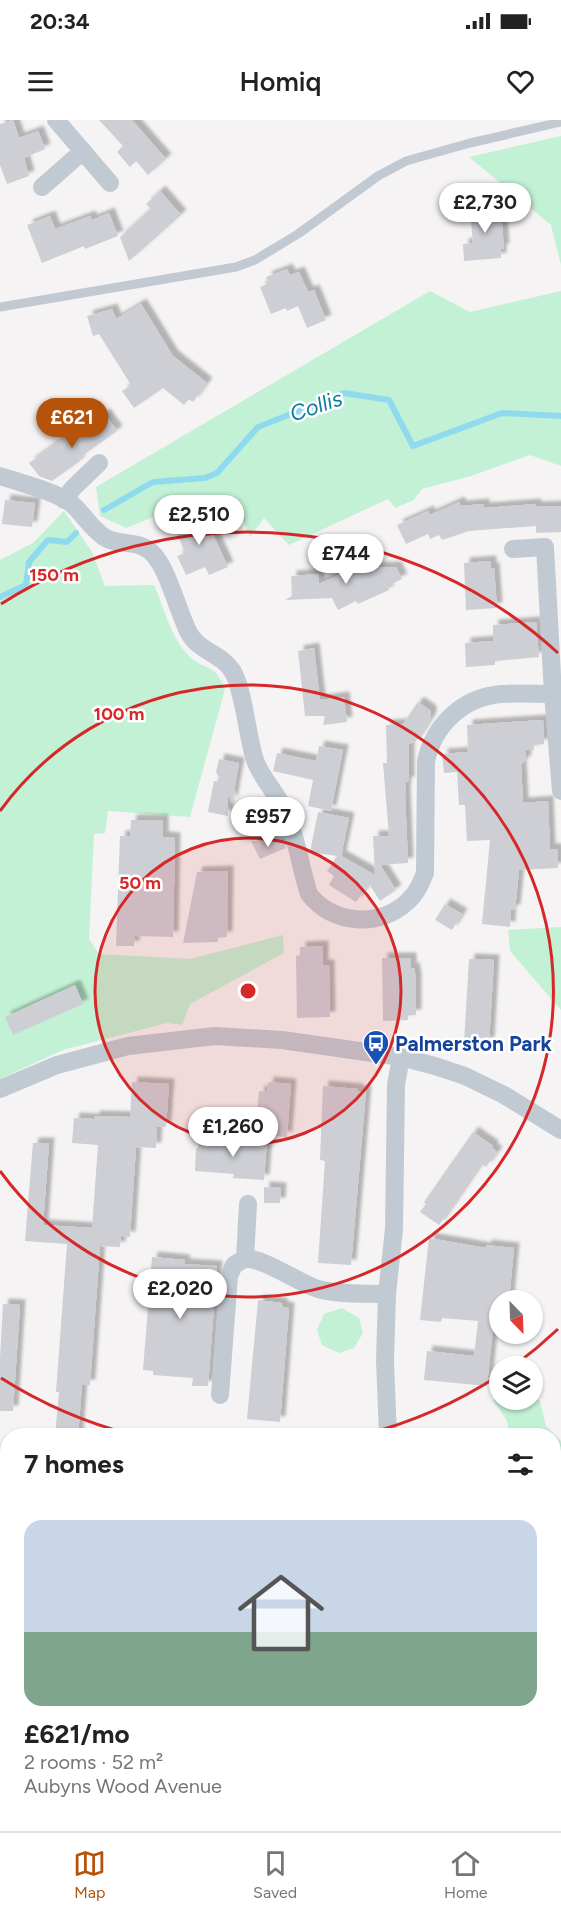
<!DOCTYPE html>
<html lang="en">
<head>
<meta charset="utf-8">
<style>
	:root { --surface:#fff; --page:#f2f2f2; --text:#222; --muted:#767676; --line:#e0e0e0; --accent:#b45309 }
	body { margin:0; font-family:Figtree,sans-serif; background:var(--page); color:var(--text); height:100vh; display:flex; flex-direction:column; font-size:22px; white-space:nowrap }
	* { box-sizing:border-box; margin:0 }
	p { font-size:20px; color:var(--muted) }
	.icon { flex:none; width:33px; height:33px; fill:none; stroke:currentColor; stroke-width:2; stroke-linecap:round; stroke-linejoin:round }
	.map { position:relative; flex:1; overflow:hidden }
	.sheet { position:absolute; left:0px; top:1308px; width:561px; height:404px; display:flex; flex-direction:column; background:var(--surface); border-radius:24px 24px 0 0; box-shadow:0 2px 4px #0004 }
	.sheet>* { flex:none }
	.needle { width:39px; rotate:157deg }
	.buttons { position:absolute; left:489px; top:1170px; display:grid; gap:12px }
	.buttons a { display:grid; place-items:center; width:54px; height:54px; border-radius:50%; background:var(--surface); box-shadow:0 2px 4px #0004; font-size:30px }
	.price { position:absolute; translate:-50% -51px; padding:0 14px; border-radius:21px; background:#fff; color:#222; font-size:20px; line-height:39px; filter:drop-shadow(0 2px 3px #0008) }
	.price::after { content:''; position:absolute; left:50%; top:36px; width:18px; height:14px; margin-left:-9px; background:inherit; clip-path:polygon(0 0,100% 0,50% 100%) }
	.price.active { background:var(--accent); color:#fff }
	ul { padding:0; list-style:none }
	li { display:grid; align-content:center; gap:12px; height:318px; padding:0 24px }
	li+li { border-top:2px solid var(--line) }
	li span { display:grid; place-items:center; height:186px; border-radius:18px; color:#555 }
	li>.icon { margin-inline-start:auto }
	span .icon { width:108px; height:108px; fill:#fffc; stroke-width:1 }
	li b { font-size:26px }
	h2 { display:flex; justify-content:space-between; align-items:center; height:72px; padding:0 24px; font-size:26px }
	.status { display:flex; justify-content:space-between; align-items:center; height:42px; padding:0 30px; background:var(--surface); direction:ltr }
	.status svg { height:16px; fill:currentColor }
	header { display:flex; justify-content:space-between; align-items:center; height:78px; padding:0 24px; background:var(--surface); font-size:27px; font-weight:600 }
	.tabs { display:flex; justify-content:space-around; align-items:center; height:84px; border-top:2px solid var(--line); background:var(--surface); font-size:16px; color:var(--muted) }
	.tabs a { display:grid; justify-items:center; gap:3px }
	.tabs .active { color:var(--accent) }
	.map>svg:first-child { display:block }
	.green { fill:#c3f1d5 }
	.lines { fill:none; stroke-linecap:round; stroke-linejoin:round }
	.stream { stroke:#90daee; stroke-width:6 }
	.building { fill:#cdcfd5; filter:url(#shadow) }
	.service { stroke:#c1cad2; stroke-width:9 }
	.minor { stroke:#c1cad2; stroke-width:18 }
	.ring { fill:none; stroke:#d62828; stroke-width:3 }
	.labels { text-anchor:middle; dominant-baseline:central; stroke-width:5; stroke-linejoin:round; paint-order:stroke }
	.transit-label { font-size:21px; font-weight:bold; fill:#164399; stroke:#fff; text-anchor:start }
	.water-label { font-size:22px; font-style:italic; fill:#0c7c9b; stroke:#fff }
	.centre { fill:#d62828; stroke:#fff; stroke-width:3 }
	.ring-label { font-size:18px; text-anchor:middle; font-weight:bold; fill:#d62828; stroke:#fff; stroke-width:5; stroke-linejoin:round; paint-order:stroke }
</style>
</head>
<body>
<div class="status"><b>20:34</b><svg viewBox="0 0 49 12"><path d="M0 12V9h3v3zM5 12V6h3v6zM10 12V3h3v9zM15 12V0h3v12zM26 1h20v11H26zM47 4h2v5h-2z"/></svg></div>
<header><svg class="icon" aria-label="menu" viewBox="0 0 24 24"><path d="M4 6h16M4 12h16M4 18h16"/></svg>Homiq<svg class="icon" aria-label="heart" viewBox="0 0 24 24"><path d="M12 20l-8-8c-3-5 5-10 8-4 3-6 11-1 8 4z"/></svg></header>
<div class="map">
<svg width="561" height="1711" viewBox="0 0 561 1711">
	<defs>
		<filter id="shadow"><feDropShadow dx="5.5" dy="-5.5" stdDeviation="1.5" flood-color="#0004"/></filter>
	</defs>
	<rect width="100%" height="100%" fill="#f5f3f3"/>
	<!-- green -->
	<path class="green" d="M561 16V145L551 105 469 37Z
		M430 171 470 192 561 171V346L530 335 471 356 422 369 414 380 395 388 388 379 289 425 264 398 250 417 233 375C196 382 161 393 126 408L100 396 96 367Z
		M64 391 92 432 105 466 154 465C164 488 171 518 189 536 204 551 215 542 225 569L190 697 108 691 105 713 94 714 89 819 99 834 190 839 283 815 284 833 190 884 182 905 167 903 63 930 0 959V440L33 423Z
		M561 807V890L510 831 508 810Z
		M342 1188 359 1198 363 1213 354 1228 339 1233 322 1225 317 1210 324 1194Z
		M499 1272 500 1280H532L533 1277 540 1281 546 1306 561 1321V1430H554V1316L510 1315 506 1299 493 1281Z
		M0 1385 8 1393 7 1576 0 1567Z
		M158 1704H327L333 1711H165Z"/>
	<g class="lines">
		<!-- stream -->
		<path class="stream" d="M104 390 153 362 205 358 217 353 258 307 344 273 389 280 413 326 502 293 561 296
			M0 477 26 465 29 442 48 420 67 422 76 413
			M0 1582 8 1591
			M146 1704 152 1711"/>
	</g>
	<!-- building -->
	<path class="building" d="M13 0 19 18 38 11 45 29 24 38 29 56 7 64 0 45V4Z
		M99 0H132L166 39 148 55 136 41 130 47 117 32 123 26Z
		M160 71 181 95 129 141 120 117 151 89 146 84Z
		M493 82V92L501 91 504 129H501V138L464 141 463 124 473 123 470 92H478L477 83Z
		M109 93 118 116 85 129 84 126 42 143 27 105 50 96 55 109 90 96 92 100Z
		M287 149 290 155 299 152 308 172 314 170 326 200 307 208 298 186 287 191 286 188 271 194 260 167 269 163 266 157Z
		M141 184 173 236 207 263 193 282 189 279 184 285 163 268 134 288 122 271 131 265 99 214 93 216 87 196 112 189 116 199Z
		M105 294 117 311 78 339 80 341 52 361 39 356 29 343 79 307 82 311Z
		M5 380 35 383 32 407 2 404Z
		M459 382 461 386 484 384V388L536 384V387L561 386V412L536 413V406L469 411 442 420 439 415 430 419 428 414 406 424 397 405 428 391 430 395Z
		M202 391 228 447 209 455 205 447 186 455 177 436 185 433 173 403Z
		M491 441V448H494L497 488 466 490 464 443Z
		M363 443 364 448 396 447 402 459 387 466 389 470 358 484 356 481 338 490 332 478 285 480 292 476 291 456 319 454V464Z
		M536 502 539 537 495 541V545L466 547 465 523 493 521V505Z
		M314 528 320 580 344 577 347 602 323 605 325 596H305L298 531Z
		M418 582 431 591V598L416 621 409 624V662H406L405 674 408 743 380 745 396 770 380 781 369 764 356 782 329 765 334 756 327 751 337 736 310 732 318 692 349 698 341 736 375 755 373 716H389L383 643H387L386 605 403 604Z
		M543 600 544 624 534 625V630H525L526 640 521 644 523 683 548 681 550 729H557L558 748 519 750 515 790H511L510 807 482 804 490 720 467 721 465 685H459L457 652 444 653 442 634 468 632 467 605Z
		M319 626 343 630 331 691 308 686 313 660 273 651 277 633 316 641Z
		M219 639 239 643 232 683 228 675V696L208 692 214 661 222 662 216 652Z
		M131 700H163V717L175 718 173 817 135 816 134 826H116L120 716H130Z
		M251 721 284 722 286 728 260 739Z
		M228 751 227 817H218V822L183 823 197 752Z
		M445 784 462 794 452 810 435 800Z
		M323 826V845H329L330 897 297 898 296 836 300 835V827Z
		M382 838H411V848H414L416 859V895H408V900L383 901Z
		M469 839 494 840 489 923 464 922Z
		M75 865 83 884 13 915 5 897Z
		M132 962 169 964 166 1007 157 1006 156 1028 136 1027 130 1117 121 1116 120 1127 100 1126 90 1265H82L78 1316H55L59 1272H56L67 1124 25 1121 33 1023H49L43 1105 92 1108 98 1025 72 1023 74 998 94 999V996L130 997Z
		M268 962 291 964 287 1017 255 1015 259 971 267 972Z
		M323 966 358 969 357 971H366L351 1145 318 1143 325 1041 320 1040Z
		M473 1012 493 1026 492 1028 497 1032 486 1047 481 1044 439 1105 420 1092 426 1084 424 1082Z
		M238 1018 267 1020 264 1060 233 1058 234 1054 195 1051 196 1028H198L199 1020 238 1022Z
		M264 1067 281 1068 280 1083H264Z
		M429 1118 486 1128V1125L514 1128 509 1180H500L498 1208H493L487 1266 424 1260 427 1231 474 1236 478 1201 442 1198 441 1202 420 1200Z
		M152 1137 185 1140 184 1144 217 1146 208 1266H192L193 1258 153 1255V1251L143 1250Z
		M258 1180 281 1183 283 1187 289 1188 280 1302 247 1299Z
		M3 1184 20 1185 13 1291H0V1238Z"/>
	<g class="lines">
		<!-- service -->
		<path class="service" d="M0 187 236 147 255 140 298 114 378 56 406 41 470 23 561 2"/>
		<!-- minor -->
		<path class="minor" d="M56 0 110 63
			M42 67 83 31
			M0 356C18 362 58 372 72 384 83 394 91 408 104 417 119 427 140 418 154 435 169 452 178 492 189 513 199 532 222 533 233 552 244 571 247 616 255 640 261 658 277 673 285 691 297 717 300 747 309 774 332 805 381 808 408 781 417 773 421 763 425 753L426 641C434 605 463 577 501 574 518 573 535 574 553 574L561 671
			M64 380 73 368 99 343
			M513 429 545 427 553 574
			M0 969 57 945 128 926 215 916 282 920 401 937 435 946 465 956 504 975 561 1010
			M245 1139 248 1084
			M387 1174 394 1109 396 965 401 937
			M220 1275 229 1156 234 1145C237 1143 242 1140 246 1139 262 1137 299 1163 318 1169 340 1175 364 1173 387 1174L385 1241 388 1316
			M0 1369 8 1378
			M343 1704 349 1711
			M432 1704 433 1711"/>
	</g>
	<!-- distance rings -->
	<circle cx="248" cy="871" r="153" fill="#d62828" fill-opacity=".12"/>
	<g class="ring">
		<circle cx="248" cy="871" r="153"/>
		<path d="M0 691A306 306 0 1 1 0 1051"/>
		<path d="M558 1209A459 459 0 0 1 515 1245M498 1256A459 459 0 0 1 363 1315M133 1315A459 459 0 0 1 1 1258M1 484A459 459 0 0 1 558 533"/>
	</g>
	<!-- icons -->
	<defs>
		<g id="bus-pin" transform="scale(1.35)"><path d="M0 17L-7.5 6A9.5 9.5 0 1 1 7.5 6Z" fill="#1a4fb4" stroke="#fff"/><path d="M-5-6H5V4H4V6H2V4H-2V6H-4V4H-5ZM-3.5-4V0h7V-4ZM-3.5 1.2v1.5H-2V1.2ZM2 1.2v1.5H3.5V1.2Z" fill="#fff"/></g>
	</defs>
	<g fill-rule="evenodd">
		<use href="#bus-pin" x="376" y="923"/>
	</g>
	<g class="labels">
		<!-- transit labels -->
		<g class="transit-label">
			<text x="395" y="923">Palmerston Park</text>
		</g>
		<!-- water labels -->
		<g class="water-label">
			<text transform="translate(316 286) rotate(-19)">Collis</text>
		</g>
	</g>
	<circle cx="248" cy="871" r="9" class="centre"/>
	<g class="ring-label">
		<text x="54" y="461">150 m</text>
		<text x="119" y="600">100 m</text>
		<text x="140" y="769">50 m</text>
	</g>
</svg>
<div class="buttons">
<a><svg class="needle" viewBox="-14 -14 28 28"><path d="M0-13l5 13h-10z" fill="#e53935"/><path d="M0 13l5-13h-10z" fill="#767676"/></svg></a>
<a><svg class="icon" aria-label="layers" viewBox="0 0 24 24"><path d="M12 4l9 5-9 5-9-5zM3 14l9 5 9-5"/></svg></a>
</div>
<b class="price" style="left:485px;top:114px">£2,730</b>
<b class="price active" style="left:72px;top:329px">£621</b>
<b class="price" style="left:199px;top:426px">£2,510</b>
<b class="price" style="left:346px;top:465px">£744</b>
<b class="price" style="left:268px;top:728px">£957</b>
<b class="price" style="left:233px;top:1038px">£1,260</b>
<b class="price" style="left:180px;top:1200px">£2,020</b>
<section class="sheet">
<h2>7 homes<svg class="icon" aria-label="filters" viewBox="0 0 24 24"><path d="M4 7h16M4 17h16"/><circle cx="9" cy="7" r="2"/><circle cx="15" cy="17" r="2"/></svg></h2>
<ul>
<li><span style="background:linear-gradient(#c9d6e8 60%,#7fa58c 0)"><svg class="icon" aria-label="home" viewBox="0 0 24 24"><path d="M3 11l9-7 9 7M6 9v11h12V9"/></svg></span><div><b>£621/mo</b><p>2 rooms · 52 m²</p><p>Aubyns Wood Avenue</p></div></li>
</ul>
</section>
</div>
<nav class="tabs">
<a class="active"><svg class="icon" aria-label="map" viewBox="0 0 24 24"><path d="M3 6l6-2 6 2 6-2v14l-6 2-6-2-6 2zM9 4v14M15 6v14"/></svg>Map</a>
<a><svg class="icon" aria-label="saved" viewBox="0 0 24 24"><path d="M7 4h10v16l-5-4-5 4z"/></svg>Saved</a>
<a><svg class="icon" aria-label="home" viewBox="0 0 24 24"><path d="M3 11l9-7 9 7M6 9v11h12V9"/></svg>Home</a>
</nav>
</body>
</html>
